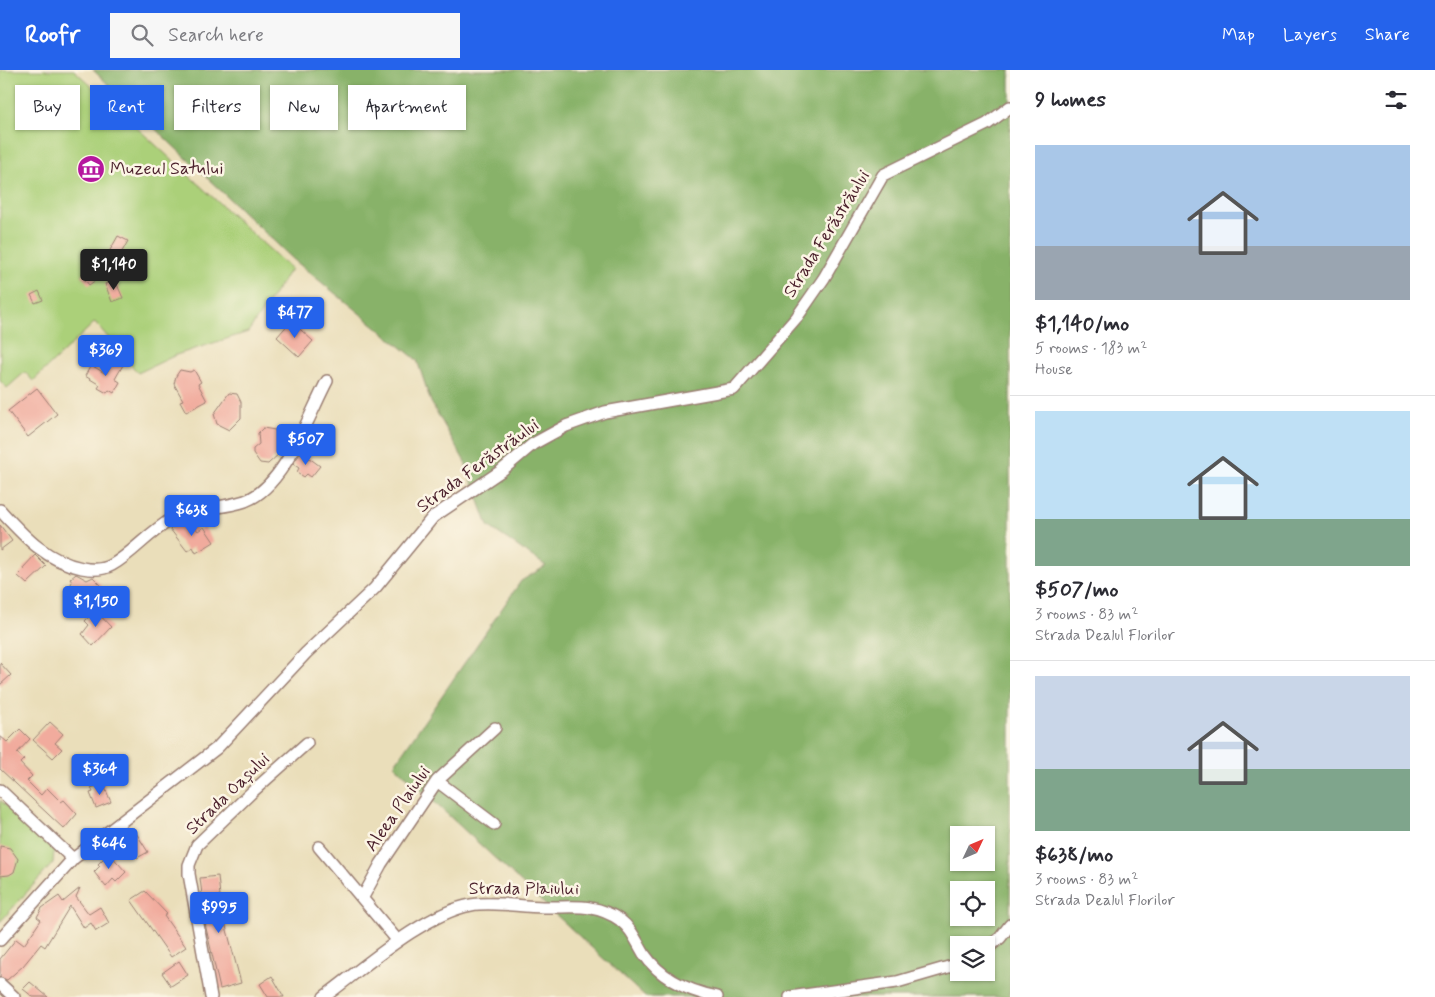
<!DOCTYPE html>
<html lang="en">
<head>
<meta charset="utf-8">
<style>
	:root { --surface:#fff; --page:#f7f7f7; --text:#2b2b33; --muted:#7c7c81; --line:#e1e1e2; --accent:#2563eb }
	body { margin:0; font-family:Mynerve,sans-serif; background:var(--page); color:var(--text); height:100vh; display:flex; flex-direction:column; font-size:19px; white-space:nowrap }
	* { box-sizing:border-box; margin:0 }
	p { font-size:16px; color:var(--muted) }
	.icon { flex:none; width:28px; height:28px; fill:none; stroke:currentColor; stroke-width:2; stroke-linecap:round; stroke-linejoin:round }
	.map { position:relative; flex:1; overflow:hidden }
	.panel { display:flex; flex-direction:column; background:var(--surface); width:425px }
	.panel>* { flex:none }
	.banner { position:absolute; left:15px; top:15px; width:475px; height:45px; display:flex; gap:10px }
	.needle { width:32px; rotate:46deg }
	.buttons { position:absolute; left:950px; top:756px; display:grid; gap:10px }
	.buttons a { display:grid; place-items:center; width:45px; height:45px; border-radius:0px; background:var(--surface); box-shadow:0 1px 4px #0004; font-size:25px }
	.price { position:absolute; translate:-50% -42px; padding:0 11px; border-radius:5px; background:var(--accent); color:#fff; font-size:16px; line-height:32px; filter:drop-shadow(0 1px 2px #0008) }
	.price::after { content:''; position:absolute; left:50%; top:30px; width:15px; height:11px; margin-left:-8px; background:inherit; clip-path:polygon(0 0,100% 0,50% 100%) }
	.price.on { background:#222; color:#fff }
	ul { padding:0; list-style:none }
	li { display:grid; align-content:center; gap:10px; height:265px; padding:0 25px }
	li+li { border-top:1px solid var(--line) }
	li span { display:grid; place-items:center; height:155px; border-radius:0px; color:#555 }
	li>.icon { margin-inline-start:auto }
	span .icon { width:90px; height:90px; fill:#fffc; stroke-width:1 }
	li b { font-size:21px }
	h2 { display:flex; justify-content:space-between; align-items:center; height:60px; padding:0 25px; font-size:21px }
	.pill { padding:0 18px; border-radius:0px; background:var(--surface); box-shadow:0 1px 4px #0004; font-size:18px; line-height:45px }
	.pill.on { background:var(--accent); color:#fff }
	header { display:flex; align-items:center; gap:30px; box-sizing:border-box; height:70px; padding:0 25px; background:var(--accent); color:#fff }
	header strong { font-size:24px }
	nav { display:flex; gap:28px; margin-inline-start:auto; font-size:18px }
	.search { width:350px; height:45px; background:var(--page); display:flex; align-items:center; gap:12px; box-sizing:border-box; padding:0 18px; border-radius:0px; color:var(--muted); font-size:19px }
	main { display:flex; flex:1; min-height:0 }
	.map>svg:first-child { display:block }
	.green { fill:#abd079; stroke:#7a7852 }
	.forest { fill:#88b269; stroke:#69684a; fill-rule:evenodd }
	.building { fill:#f1ab9d }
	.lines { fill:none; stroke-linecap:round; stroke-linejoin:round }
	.minor-casing { stroke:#9a7e72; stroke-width:14 }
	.minor { stroke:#fff; stroke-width:11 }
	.labels { text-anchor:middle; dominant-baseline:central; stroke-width:5; stroke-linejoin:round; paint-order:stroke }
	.poi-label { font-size:18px; fill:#4a1f2b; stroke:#fcf5e5; text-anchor:start }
	.street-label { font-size:18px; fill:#4a1f2b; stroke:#fcf5e5 }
</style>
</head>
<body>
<header>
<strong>Roofr</strong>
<div class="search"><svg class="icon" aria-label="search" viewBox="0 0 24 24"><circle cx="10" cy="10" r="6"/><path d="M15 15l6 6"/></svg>Search here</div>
<nav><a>Map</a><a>Layers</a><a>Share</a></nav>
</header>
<main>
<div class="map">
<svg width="1010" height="927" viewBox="0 0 1010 927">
	<rect width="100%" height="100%" fill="#fcf5e5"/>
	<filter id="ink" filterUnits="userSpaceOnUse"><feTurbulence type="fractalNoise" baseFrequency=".02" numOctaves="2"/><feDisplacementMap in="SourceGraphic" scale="10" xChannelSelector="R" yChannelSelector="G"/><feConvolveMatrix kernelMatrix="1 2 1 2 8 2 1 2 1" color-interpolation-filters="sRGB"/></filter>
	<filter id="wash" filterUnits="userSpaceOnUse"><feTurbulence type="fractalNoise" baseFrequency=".0096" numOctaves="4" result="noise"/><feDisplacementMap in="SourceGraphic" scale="20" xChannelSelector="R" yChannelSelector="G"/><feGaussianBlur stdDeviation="1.12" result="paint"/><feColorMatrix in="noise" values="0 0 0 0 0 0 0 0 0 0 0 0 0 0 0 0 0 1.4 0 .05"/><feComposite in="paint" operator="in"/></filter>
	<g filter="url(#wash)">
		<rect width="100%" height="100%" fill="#eadeba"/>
		<!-- green -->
		<path class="green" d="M0 0H74L291 199 248 262 176 285 138 303 95 252 33 311 25 302 7 318 0 311Z
			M0 730 54 781 53 793 0 852Z"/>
		<!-- forest -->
		<path class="forest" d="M93 0H1010V927H645L394 695 521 511 546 496 488 456 465 392 431 332 417 290 294 190ZM959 765H986V792H959ZM959 820H986V848H959ZM959 875H986V902H959Z"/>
		<g id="blocks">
			<!-- building -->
			<path class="building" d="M118 166 128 171 119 187 109 182Z
				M88 200 96 210 89 215 81 205Z
				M115 210 123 228 112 232 105 214Z
				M39 221 43 230 35 233 31 225Z
				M291 251 313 271 299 287 277 267Z
				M114 289 123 295 115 309 120 312 114 323 109 320 107 323 98 318 100 315 85 306 91 295 106 304Z
				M180 300 190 302 194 300 201 312 198 314 207 331 186 342 180 331 183 330 174 314 176 306Z
				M37 318 57 344 28 367 8 341Z
				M229 323 237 324 241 332V348L229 360 217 354 214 344Z
				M263 358 281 361 280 383 268 394 260 393 253 383V379L259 374 258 363Z
				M301 382 320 396 311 407 307 404 304 407 297 402 299 398 293 394Z
				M189 450 198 461 204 457 214 472 196 483 193 477 187 481 170 459Z
				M0 455 12 471 0 480Z
				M35 485 46 496 27 514 18 506 24 500 23 498Z
				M76 504 87 510 93 507 102 516 86 533 79 527 75 531 71 524 69 518 72 512 70 509Z
				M95 540 111 557 93 576 82 564 89 555 85 551Z
				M0 593 11 605 0 615Z
				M50 652 63 664 55 673 62 679 53 688 33 670Z
				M20 659 30 669 17 683 24 689 20 693 32 706 27 711 41 725 47 718 61 732 64 730 77 744 64 759 0 699V666L7 672Z
				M97 683 108 703 99 708 88 688Z
				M103 713 111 732 96 738 90 723 93 722 91 718Z
				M133 758 148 782 137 788 130 776 125 779 118 767Z
				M0 776 10 778 18 789 14 802 9 805 0 806Z
				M109 783 126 802 116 812 113 809 106 817 94 802 100 796 98 794Z
				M218 806 220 826H218L241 913 220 919 206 858 200 808Z
				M80 818 76 827 89 844 100 837 109 853 96 861 91 853 84 858 70 836 45 877 41 874 23 896 7 910 0 907V889L16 869 24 875 41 850 37 847 42 838 59 826 63 832Z
				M145 821 167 844 164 846 186 877 171 887 131 830Z
				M179 891 188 905 171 916 162 903Z
				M272 906 284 927H268L260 914Z
				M30 912 48 927H33L23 919Z"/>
		</g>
	</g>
	<g filter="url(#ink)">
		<use href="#blocks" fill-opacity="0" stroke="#9a7e72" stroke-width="1"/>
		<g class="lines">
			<!-- minor casing -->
			<g class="minor-casing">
				<path id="minor" d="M0 440C24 466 46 491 82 498 92 500 103 500 112 495 133 483 148 463 172 449 194 437 221 439 245 431 284 417 308 347 327 311
					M437 711 494 754
					M0 720 73 789
					M319 777 398 871
					M363 827 381 794 437 711 495 658
					M0 870 73 789 217 678 306 583 375 518 433 447 501 401 533 374 566 356 605 342 734 319 797 247 824 208 883 105 987 54 1010 37
					M986 879 1000 868 1010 855
					M0 914 14 927
					M211 927 189 804V795L197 775 252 722 307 673
					M324 927C362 899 425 843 471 835 494 831 520 837 543 837 572 838 594 832 620 850 632 859 636 871 644 884 661 909 688 921 717 927
					M790 927 897 912 959 894"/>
			</g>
			<!-- minor -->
			<use href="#minor" class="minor"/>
		</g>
	</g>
	<!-- icons -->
	<defs>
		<g id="museum-disc" transform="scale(1.4375)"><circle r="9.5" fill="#b5179e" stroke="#fcf5e5"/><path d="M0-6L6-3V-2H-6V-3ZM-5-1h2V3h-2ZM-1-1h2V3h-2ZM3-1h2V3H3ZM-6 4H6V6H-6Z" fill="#fff"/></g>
	</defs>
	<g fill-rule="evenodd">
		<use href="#museum-disc" x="91" y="99"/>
	</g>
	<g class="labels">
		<!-- poi labels -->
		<g class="poi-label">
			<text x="110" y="99">Muzeul Satului</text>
		</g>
		<!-- street labels -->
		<g class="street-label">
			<text transform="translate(827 164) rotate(-58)">Strada Ferăstrăului</text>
			<text transform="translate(478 396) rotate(-36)">Strada Ferăstrăului</text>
			<text transform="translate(228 724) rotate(-44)">Strada Oașului</text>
			<text transform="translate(398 739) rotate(-55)">Aleea Plaiului</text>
			<text x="524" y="819">Strada Plaiului</text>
		</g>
	</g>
</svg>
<div class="buttons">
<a><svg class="needle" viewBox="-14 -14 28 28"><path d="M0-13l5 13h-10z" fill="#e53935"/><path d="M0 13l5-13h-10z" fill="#7c7c81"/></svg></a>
<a><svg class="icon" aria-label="locate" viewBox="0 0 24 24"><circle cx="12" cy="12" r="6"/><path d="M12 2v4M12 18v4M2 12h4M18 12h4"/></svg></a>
<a><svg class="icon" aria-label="layers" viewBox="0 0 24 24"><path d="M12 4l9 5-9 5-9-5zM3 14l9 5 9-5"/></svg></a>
</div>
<b class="price on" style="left:114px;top:221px">$1,140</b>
<b class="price" style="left:295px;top:269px">$477</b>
<b class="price" style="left:106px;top:307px">$369</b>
<b class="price" style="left:306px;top:396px">$507</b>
<b class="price" style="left:192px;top:467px">$638</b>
<b class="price" style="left:96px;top:558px">$1,150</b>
<b class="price" style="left:100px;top:726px">$364</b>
<b class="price" style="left:109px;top:800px">$646</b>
<b class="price" style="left:219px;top:864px">$995</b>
<div class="banner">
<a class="pill">Buy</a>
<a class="pill on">Rent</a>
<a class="pill">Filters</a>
<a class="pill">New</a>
<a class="pill">Apartment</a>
</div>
</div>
<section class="panel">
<h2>9 homes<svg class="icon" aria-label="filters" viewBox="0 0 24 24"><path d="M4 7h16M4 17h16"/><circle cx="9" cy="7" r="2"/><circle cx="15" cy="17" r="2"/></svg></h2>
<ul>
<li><span style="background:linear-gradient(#a9c7e8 65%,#9aa5b1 0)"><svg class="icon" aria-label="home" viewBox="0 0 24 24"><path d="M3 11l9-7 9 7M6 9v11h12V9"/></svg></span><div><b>$1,140/mo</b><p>5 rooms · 183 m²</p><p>House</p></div></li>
<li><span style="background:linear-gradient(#bfe0f5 70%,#7fa58c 0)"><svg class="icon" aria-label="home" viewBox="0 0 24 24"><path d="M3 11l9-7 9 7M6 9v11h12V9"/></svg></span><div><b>$507/mo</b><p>3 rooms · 83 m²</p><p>Strada Dealul Florilor</p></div></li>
<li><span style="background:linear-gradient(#c9d6e8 60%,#7fa58c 0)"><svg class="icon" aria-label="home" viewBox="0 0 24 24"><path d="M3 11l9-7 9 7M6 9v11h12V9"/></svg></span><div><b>$638/mo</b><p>3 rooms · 83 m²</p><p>Strada Dealul Florilor</p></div></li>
</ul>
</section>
</main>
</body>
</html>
